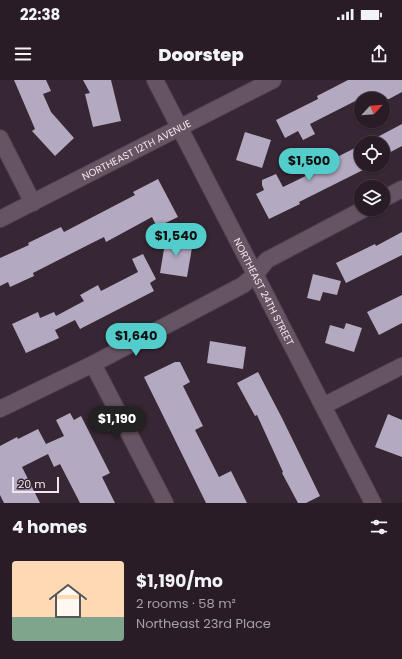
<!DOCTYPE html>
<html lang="en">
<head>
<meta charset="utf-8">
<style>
	:root { --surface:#291c27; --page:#31252f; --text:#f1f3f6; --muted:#a5a1a7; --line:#453a44; --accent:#53cdcb }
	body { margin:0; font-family:Poppins,sans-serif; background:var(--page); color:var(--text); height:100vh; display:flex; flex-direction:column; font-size:15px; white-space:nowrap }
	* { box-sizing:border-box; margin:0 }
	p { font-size:13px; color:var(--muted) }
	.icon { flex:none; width:22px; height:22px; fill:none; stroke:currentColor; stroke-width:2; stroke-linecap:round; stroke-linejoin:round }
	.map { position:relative; height:423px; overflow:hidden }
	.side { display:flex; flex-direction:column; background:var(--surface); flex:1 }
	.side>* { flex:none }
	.needle { width:26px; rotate:64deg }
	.fabs { position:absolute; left:354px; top:12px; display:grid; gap:8px }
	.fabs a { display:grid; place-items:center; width:36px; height:36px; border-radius:50%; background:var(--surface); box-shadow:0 1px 3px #0004,0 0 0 1px var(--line); font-size:20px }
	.scale { position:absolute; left:12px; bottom:10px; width:47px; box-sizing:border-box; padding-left:4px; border:2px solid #f0e5ee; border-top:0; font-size:11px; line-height:14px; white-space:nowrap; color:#f0e5ee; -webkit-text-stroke:3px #372634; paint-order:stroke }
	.price { position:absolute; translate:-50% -34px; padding:0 9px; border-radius:14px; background:var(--accent); color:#111; font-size:13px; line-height:26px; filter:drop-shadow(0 1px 2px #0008) }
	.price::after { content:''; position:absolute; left:50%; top:24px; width:12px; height:9px; margin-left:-6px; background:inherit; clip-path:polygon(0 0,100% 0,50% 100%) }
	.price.current { background:#222; color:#fff }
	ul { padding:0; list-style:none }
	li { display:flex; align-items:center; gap:12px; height:100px; padding:0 12px }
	li span { display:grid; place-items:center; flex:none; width:112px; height:80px; border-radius:4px; color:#555 }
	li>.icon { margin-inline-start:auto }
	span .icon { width:48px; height:48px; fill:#fffc; stroke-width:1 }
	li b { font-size:17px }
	h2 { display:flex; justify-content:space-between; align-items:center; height:48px; padding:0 12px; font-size:17px }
	.status { display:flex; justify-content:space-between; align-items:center; height:28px; padding:0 20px; background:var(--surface); direction:ltr }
	.status svg { height:11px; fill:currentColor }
	header { display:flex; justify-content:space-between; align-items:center; height:52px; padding:0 12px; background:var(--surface); font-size:18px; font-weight:800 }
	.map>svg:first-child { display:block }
	.building { fill:#b3a9c0 }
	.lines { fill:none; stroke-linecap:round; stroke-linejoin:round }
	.street-casing { stroke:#50424e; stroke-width:18 }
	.street { stroke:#675463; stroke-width:16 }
	.labels { text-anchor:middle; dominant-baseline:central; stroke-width:4; stroke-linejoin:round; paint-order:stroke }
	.street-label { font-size:10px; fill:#f0e5ee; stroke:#372634 }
</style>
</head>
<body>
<div class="status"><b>22:38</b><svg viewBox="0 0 49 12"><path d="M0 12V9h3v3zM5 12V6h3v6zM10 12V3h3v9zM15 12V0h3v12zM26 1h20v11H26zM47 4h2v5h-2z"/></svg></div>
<header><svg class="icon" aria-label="menu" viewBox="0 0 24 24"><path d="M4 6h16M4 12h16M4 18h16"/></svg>Doorstep<svg class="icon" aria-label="share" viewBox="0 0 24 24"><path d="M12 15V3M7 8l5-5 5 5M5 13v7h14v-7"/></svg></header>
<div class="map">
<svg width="402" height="423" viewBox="0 0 402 423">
	<rect width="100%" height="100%" fill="#372634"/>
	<!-- building -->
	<path class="building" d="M14 0H46L51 11 43 14 51 32 74 58 55 76 32 51 35 49Z
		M83 0H111L121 41 93 47 85 14 90 13Z
		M348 0H402V12L389 19H376L373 12 310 44 315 54 303 60 298 51 285 58 276 40 318 19 317 16Z
		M402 44V66L383 76V63H366Z
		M245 52 271 60 262 88 236 80Z
		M361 65V85H373L299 122 300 124 269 139 256 114 264 110 262 105V100L276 94 283 107 318 90 315 83 335 73 337 77Z
		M158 99 178 137 157 147 152 137 106 162 104 157 88 165 33 193 34 196 10 207 8 202 0 206V178L29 165 28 163 61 147 64 152 135 115 133 112Z
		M402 152V175L346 203 336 183 375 164 376 166Z
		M166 157 193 162 187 197 160 193Z
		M143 174 156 199 150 203 154 211 80 249 75 240 55 250 59 258 26 273 12 244 38 232 40 238 54 232 56 236 84 221 80 215 98 205 101 211 138 192 132 179Z
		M313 194 341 201 337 215 323 212 320 221 307 218Z
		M402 215V243L379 255 367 232Z
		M346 243 362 248 354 272 325 263 330 245 344 249Z
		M210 261 246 267 243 289 207 283Z
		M175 282H180L190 302 183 306 203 346 195 350 219 397 231 391 247 423H206L144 297Z
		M258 292 282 338 303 381 320 416 306 423H298L282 393 283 392 257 335 255 336 237 303Z
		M70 333 74 340 81 336 110 393 102 397 115 423H80L60 384 54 387 48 374 22 387 40 423H4L0 415V366L17 357 18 359 38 349 46 364 64 356 56 340Z
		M388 334 402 340V377L375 367Z"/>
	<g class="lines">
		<!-- street casing -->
		<g class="street-casing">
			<g id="street">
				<path id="s1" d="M155 0 373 423"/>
				<path d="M0 58 33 123"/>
				<path d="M383 119 402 109"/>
				<path id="s2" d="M0 139 273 0"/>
				<path d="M93 284 165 423"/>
				<path d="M323 326 402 286"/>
				<path d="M0 329 93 284 243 205 255 195 267 180 364 129"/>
			</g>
		</g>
		<!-- street -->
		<use href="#street" class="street"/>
	</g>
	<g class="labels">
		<!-- street labels -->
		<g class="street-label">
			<text stroke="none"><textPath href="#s2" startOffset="153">NORTHEAST 12TH AVENUE</textPath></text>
			<text stroke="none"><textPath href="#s1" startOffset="238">NORTHEAST 24TH STREET</textPath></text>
		</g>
	</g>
</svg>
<div class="fabs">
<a><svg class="needle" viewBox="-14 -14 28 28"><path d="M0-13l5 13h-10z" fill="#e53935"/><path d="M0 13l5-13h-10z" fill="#a5a1a7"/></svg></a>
<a><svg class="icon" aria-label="locate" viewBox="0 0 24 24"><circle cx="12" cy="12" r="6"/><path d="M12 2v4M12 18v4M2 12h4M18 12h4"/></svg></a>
<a><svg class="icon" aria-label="layers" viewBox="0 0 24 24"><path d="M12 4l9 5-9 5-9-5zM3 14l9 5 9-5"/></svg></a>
</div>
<div class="scale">20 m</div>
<b class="price" style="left:309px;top:102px">$1,500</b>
<b class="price" style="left:176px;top:177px">$1,540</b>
<b class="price" style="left:136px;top:277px">$1,640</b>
<b class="price current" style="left:117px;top:360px">$1,190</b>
</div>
<section class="side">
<h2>4 homes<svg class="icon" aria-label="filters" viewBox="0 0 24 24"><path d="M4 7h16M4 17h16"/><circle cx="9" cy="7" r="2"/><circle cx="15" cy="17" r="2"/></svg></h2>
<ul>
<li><span style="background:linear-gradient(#ffd9b3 70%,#7fa58c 0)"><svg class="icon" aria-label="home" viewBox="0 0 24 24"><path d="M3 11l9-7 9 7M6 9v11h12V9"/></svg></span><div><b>$1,190/mo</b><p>2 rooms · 58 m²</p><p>Northeast 23rd Place</p></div></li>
</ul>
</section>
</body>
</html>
